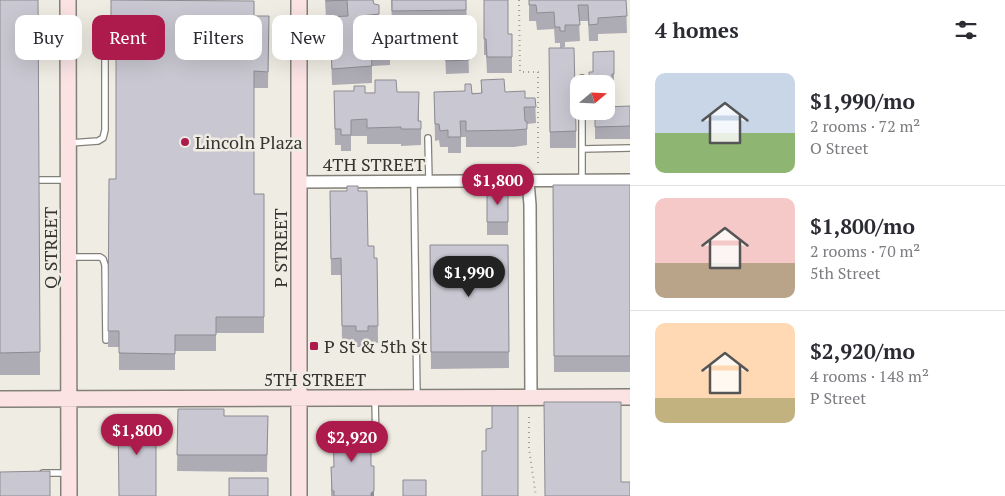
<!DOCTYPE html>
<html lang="en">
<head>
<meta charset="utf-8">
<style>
	:root { --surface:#fff; --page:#f7f7f7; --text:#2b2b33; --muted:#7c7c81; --line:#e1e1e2; --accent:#ad1b4c }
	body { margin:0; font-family:"PT Serif",serif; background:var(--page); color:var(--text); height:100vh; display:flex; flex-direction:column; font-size:19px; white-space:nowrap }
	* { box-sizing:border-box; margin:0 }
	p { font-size:16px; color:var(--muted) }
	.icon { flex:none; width:28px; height:28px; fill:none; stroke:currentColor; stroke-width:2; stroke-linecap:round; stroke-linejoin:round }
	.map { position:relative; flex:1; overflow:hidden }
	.side { display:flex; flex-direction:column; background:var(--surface); width:375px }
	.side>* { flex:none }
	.banner { position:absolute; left:15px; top:15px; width:475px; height:45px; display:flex; gap:10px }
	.needle { width:32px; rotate:71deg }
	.buttons { position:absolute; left:570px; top:75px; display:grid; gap:10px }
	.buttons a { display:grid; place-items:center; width:45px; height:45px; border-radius:10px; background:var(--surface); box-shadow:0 5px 20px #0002; font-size:25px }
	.price { position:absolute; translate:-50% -42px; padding:0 11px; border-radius:18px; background:var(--accent); color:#fff; font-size:16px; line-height:32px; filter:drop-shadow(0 1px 2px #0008) }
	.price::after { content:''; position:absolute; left:50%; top:30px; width:15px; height:11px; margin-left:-8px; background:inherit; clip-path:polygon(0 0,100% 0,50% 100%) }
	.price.on { background:#222; color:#fff }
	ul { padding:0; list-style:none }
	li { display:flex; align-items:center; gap:15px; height:125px; padding:0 25px }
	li+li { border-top:1px solid var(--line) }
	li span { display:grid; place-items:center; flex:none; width:140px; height:100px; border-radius:10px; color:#555 }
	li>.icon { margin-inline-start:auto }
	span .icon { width:60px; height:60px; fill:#fffc; stroke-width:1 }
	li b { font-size:21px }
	h2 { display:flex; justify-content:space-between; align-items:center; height:60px; padding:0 25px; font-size:21px }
	.tag { padding:0 18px; border-radius:10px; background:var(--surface); box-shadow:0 5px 20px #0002; font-size:18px; line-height:45px }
	.tag.on { background:var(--accent); color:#fff }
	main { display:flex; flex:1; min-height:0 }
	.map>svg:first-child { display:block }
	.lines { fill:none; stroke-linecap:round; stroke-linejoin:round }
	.lane-casing { stroke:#838078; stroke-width:8 }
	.street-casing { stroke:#838078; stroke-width:14 }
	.secondary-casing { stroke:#838078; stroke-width:18 }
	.path { stroke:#a09e97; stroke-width:2; stroke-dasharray:1 4; stroke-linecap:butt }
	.lane { stroke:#fff; stroke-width:5.5 }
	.street { stroke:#fff; stroke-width:11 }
	.secondary { stroke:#fbe3e4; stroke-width:15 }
	.wall { fill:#adabb4 }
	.shaded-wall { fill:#8d8b92 }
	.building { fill:#c9c7d1; stroke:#8d8b92 }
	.poi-dot { fill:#ad1b4c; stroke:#efece3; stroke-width:2 }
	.labels { text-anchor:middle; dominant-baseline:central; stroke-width:5; stroke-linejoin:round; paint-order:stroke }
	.poi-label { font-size:18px; fill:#353430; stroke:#efece3; text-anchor:start }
	.street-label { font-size:18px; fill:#353430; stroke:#efece3 }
</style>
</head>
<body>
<main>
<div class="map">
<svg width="630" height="496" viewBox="0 0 630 496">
	<rect width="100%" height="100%" fill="#efece3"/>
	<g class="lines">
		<!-- lane casing -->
		<g class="lane-casing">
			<path id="lane" d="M582 84V78
				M428 138 429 182
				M70 143 98 141 103 138 105 130V49
				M582 149 630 148
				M40 180H68
				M582 180V111
				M414 182 417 398
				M70 257H100L103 259 105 265 106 340
				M375 400 376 444
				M43 473H69"/>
		</g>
		<!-- street casing -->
		<g class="street-casing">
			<path id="street" d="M528 181 530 205 531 398
				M299 182 630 180"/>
		</g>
		<!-- secondary casing -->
		<g class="secondary-casing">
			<path id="secondary" d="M68 0 69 496
				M299 0V496
				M0 399 630 397"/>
		</g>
		<!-- path -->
		<path class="path" d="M519 0 520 72H538V164
			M529 417V449L536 496"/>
		<!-- lane -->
		<use href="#lane" class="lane"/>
		<!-- street -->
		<use href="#street" class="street"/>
		<!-- secondary -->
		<use href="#secondary" class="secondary"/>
	</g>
	<!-- wall -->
	<path class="wall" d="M0 0H38L40 375H0Z
		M111 0 171 1 254 16H269L268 88H254V194H264V333H216V351H175V370H119V347H108L109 179H116V36H111Z
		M325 0H373L374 4 379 14V21L384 36 390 48V65L372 66V83L332 85 331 52H340L339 47H333V43L329 44 328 17 326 18Z
		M391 0H466L469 73 446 74 444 29 455 28V22L392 23Z
		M484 0 508 34H512V73H487L486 55H484Z
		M529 0H626L627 33 598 34V41H589L588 21H579L580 41 565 42V47L560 48V43H555L554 29 537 30 536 21H529Z
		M614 51V86H612V106H606V84L593 72Z
		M549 65 576 131V148H550Z
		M481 80 505 92 525 98H535L536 123 527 124V145L514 147H466V137H461V153H448V147H440L439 140 435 141 434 92 481 93Z
		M334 91 365 93 397 92 419 108V121H421V145L401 146V144H367V136H351V151H341V145H335Z
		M630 106V139H595V111Z
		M553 185H630V372H554Z
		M508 190V235H487V191Z
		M330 191H358L368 246 374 258H377L378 343 368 342V347H356V343L342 342 341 275H331Z
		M430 245H508L509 368 431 369Z
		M178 409 224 416H268L267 472 177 471Z
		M333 429 367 442 371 466 374 496H331V467H334Z"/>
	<!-- shaded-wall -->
	<path class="shaded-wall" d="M384 31V47L380 48V32Z
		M374 491V496H371V493Z"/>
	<!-- building -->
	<path class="building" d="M0 0H38L40 352 0 353Z
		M111 0 254 1V16H269L268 72 254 71V194H264V317H216V335H175V354L119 353V331H108L109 179H116V20H111Z
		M326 0H373L374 4 379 5V14L361 16V23L383 21 384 31 380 32V36L389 35 390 48 371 49 372 66 332 69 331 52 341 51 339 31H333V27H329L328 17 348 16 347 0 326 1Z
		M392 0H466V10L392 11Z
		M484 0H508V34H512V57H487L486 39H484Z
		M529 0H626L627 16 598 18V24L589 25 588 5H578L580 25H565V31H560V27H555L554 12 537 13 536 5H529Z
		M455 16H468L469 60 446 61 444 29 455 28Z
		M549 48H574L576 131 550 132Z
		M614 51V74H612V94H606V84H590L589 72H593V52Z
		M504 79 505 92 525 91V98H535L536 107H524L525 121 527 122V129L514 130 466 131V121H460L461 137H448V130L440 131 439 124H435L434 92 465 91V84H471L472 94 482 93 481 80Z
		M375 80H396L397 92H419L418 121H421V129H401V127L367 128V119L351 120V135H341V129H335L334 91H354V86H365V93H375Z
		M630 106V126L595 127V111H606V107Z
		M553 185H630V356H554Z
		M347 186H358V191H367L368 246H374V258H377L378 326H368V331H356V326H342L341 258 331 259 330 191H347Z
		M508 190V222H487V191Z
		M430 245H508L509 352H431Z
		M544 402H621V482H630V496H545Z
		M492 406H518V496H482V451H486V429L492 428Z
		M178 409H224V416H268L267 455H177Z
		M118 417H156V496H119Z
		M367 425V442H371V466H374V491L371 493V496H334V491H332L331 467H334L333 429H349V426Z
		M50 471V496H0V472Z
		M229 478H268V496H229Z
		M403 480H426V496H403Z"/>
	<!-- markers -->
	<g class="poi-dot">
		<circle cx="185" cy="142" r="5"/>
		<rect x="309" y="341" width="10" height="10" rx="2.5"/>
	</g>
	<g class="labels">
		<!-- poi labels -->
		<g class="poi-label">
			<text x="195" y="142">Lincoln Plaza</text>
			<text x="324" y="346">P St &amp; 5th St</text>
		</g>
		<!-- street labels -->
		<g class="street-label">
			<text x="374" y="164">4TH STREET</text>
			<text transform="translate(50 248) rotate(-90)">Q STREET</text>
			<text transform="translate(280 248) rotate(-90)">P STREET</text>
			<text x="315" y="379">5TH STREET</text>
		</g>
	</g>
</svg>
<div class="buttons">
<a><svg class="needle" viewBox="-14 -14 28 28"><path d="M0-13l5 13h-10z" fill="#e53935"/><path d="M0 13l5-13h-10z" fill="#7c7c81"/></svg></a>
</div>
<b class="price" style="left:498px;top:206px">$1,800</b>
<b class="price on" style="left:469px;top:298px">$1,990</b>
<b class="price" style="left:137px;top:456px">$1,800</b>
<b class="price" style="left:352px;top:463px">$2,920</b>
<div class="banner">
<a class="tag">Buy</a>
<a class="tag on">Rent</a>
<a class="tag">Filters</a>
<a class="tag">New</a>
<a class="tag">Apartment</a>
</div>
</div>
<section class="side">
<h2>4 homes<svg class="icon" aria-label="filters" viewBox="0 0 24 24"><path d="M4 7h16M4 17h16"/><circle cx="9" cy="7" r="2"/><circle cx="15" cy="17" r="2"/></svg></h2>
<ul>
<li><span style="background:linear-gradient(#c9d6e8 60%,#8fb573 0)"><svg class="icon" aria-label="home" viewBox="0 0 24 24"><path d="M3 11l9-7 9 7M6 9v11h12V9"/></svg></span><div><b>$1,990/mo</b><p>2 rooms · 72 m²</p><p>O Street</p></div></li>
<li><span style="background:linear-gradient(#f6c9c9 65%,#b9a48a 0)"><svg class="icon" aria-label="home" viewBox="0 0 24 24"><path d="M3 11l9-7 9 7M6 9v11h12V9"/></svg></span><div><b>$1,800/mo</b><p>2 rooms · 70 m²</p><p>5th Street</p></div></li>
<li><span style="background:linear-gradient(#ffd9b3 75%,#c2b280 0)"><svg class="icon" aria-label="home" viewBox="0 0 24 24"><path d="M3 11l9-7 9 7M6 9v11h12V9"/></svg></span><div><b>$2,920/mo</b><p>4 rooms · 148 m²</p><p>P Street</p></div></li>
</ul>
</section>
</main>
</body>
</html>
